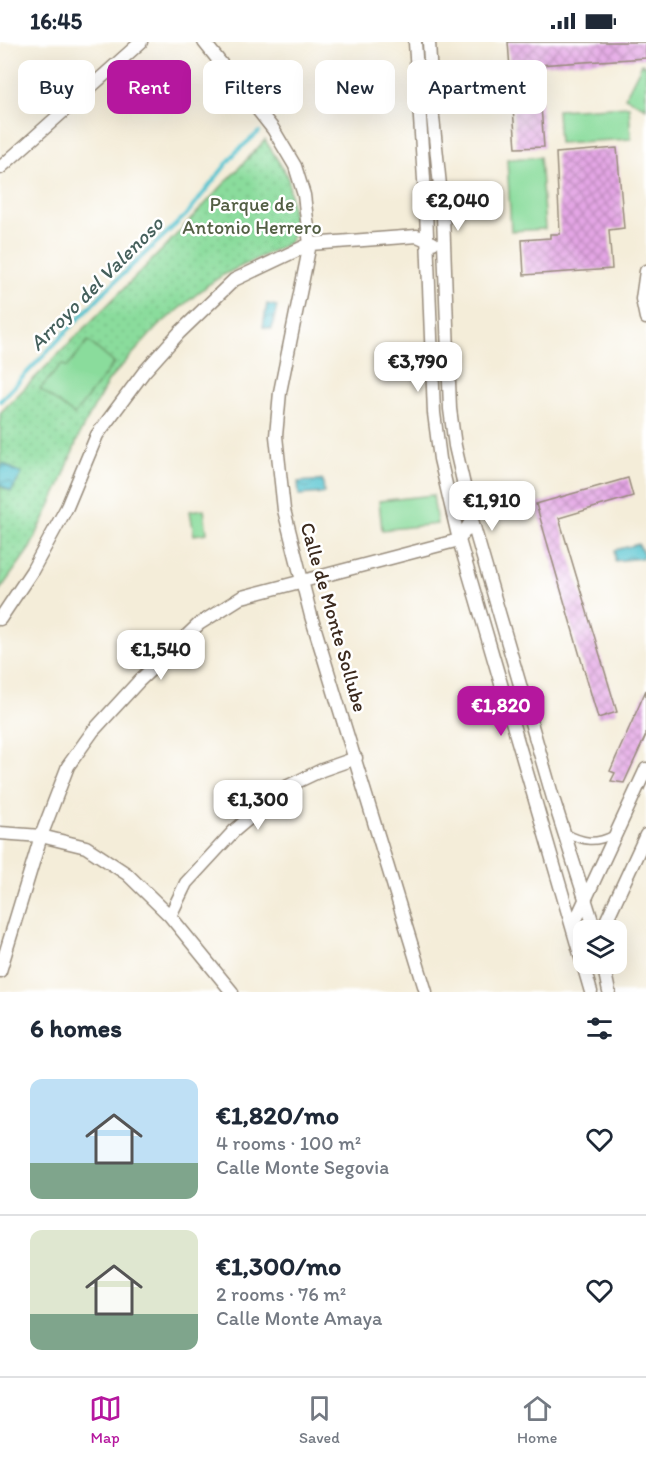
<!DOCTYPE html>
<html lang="en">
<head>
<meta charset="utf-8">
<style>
	:root { --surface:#fff; --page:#f6f6f7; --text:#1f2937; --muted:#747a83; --line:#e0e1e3; --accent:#b5179e }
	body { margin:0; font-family:Itim,sans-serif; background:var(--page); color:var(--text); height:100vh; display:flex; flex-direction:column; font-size:22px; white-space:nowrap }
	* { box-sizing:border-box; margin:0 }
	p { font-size:20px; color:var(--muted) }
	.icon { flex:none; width:33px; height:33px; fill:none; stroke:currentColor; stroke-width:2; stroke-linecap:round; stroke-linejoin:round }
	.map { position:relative; height:950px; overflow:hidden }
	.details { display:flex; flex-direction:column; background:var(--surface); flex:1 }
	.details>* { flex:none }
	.top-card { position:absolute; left:18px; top:18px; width:610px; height:54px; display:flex; gap:12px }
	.controls { position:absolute; left:573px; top:878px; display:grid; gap:12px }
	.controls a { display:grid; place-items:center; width:54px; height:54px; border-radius:12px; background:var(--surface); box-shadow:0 6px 24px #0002; font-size:30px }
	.price { position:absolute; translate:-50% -51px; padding:0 14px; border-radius:12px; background:#fff; color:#222; font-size:20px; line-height:39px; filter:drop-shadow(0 2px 3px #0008) }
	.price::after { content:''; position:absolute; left:50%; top:36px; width:18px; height:14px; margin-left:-9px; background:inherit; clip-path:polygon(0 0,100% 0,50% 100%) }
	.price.on { background:var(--accent); color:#fff }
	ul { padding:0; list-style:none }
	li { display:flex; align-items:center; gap:18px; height:150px; padding:0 30px }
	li+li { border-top:2px solid var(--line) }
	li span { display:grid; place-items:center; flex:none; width:168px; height:120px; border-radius:12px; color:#555 }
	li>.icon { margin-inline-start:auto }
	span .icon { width:72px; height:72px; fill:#fffc; stroke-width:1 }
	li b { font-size:26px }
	h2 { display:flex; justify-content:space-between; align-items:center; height:72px; padding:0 30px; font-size:26px }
	.chip { padding:0 21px; border-radius:12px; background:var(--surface); box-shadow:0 6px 24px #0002; font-size:21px; line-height:54px }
	.chip.on { background:var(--accent); color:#fff }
	.status { display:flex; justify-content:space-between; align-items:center; height:42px; padding:0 30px; background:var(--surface); direction:ltr }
	.status svg { height:16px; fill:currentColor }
	.menu { display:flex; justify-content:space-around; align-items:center; height:84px; border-top:2px solid var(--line); background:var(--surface); font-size:16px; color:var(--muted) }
	.menu a { display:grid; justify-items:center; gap:3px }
	.menu .on { color:var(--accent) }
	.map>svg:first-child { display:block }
	.green { fill:url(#green-dots); stroke:#62835d; stroke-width:1.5 }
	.pitch { fill:#8adc9c; stroke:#62835d; stroke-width:1.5 }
	.water { fill:url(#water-waves); stroke:#497777; stroke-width:1.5 }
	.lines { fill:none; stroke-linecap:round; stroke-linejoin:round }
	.stream { stroke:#57c4d0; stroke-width:4 }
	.building { fill:url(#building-cross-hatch) }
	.service-casing { stroke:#988c7c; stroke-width:9 }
	.minor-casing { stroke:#988c7c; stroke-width:15 }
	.service { stroke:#fff; stroke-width:6 }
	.minor { stroke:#fff; stroke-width:12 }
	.labels { text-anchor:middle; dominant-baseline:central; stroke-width:5; stroke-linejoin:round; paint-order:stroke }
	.park-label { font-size:20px; fill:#535f44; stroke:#fff }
	.street-label { font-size:20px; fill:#3b2a1e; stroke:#fff }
	.water-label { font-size:21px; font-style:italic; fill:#45605c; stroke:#fff }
</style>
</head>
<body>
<div class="status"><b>16:45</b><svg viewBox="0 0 49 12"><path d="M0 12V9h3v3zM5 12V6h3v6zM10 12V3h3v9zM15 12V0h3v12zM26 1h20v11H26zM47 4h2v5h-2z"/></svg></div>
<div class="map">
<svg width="646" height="950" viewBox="0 0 646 950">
	<defs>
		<pattern id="green-dots" width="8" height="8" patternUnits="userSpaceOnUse" patternTransform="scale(1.5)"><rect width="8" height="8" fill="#8adc9c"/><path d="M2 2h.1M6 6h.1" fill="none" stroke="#78bd86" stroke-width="1.8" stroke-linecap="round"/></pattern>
		<pattern id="water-waves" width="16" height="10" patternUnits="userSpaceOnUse" patternTransform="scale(1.5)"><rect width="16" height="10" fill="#57c4d0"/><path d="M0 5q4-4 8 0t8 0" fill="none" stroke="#499fa8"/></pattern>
		<pattern id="building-cross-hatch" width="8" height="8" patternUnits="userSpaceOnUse" patternTransform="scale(1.5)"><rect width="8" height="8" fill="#e4a6e5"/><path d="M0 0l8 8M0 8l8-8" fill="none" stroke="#ba87b9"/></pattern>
	</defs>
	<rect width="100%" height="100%" fill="#fff"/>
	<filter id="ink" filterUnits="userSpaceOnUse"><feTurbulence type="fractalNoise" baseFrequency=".0167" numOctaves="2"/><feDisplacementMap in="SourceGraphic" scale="12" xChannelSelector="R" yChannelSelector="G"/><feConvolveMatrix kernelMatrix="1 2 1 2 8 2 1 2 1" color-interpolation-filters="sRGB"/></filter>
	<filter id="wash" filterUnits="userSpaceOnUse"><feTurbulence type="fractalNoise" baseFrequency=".008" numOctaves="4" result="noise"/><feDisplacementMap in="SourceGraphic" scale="24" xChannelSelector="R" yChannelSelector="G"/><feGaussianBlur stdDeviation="1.35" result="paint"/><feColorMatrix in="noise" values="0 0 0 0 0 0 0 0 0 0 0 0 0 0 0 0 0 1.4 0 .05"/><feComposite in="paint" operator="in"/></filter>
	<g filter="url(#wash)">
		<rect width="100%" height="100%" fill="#f4edd9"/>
		<!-- green -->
		<path class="green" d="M265 98 288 135 295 189 289 201 223 233 208 243 158 284 109 338 80 391 60 443 30 506 0 548V371L163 207Z"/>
		<!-- pitch -->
		<path class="pitch" d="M642 22 646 24V66L625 55Z
			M629 64 631 97 559 101 557 68Z
			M540 115 545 187 511 189 507 117Z
			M88 299 114 321 74 373 40 347 62 322 67 325Z
			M433 453 437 482 382 488 379 459Z
			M204 467 207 491 194 493 190 469Z"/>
		<!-- water -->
		<path class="water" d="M267 262 277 264 272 287 263 285Z
			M3 421 22 432 11 450 0 443V426Z
			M323 438 324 451 299 453 298 440Z
			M638 502 644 512 642 516 615 519V508Z"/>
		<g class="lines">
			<!-- stream -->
			<path class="stream" d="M0 359 106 248 187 172 236 110 259 90"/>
		</g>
		<g id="blocks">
			<!-- building -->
			<path class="building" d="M508 0H646V16L538 23 544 105 516 106Z
				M617 106 624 186 609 188 612 227 524 233 522 198 550 196V192H560L556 111Z
				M628 436 633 454 559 476 617 670 598 676 536 462Z
				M646 648V693L624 741 611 739 615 731 610 729Z"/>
		</g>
	</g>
	<g filter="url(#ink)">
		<use href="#blocks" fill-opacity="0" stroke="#988c7c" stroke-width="1.5"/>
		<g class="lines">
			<!-- service casing -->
			<g class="service-casing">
				<path id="service" d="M566 791C583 800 595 802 613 793"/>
			</g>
			<!-- minor casing -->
			<g class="minor-casing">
				<path id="minor" d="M204 0 273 87 295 124 304 153 310 202 280 350 276 394 284 468 311 574 426 950
					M415 0 426 168 434 371 440 417 459 498 591 950
					M429 0 433 75 443 173 450 367 455 404 472 478 553 756 595 888
					M0 126 141 0
					M646 229 642 257 646 276
					M0 577 32 529 67 465 97 393 144 330 179 291 234 238 310 202 417 194 433 201
					M0 791 41 794 86 805 127 832 170 874 232 950
					M170 874 186 841 234 789 286 745 322 728 356 716
					M573 884 646 727
					M602 888 646 793
					M603 921 609 950
					M0 929 41 794 68 724 93 689 139 639 199 582 242 555 459 498 472 478"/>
			</g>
			<!-- service -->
			<use href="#service" class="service"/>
			<!-- minor -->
			<use href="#minor" class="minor"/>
		</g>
	</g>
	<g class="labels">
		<!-- park labels -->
		<g class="park-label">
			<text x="252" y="162">Parque de<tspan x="252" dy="23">Antonio Herrero</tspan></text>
		</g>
		<!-- street labels -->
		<g class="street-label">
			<text transform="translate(334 575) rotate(74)">Calle de Monte Sollube</text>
		</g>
		<!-- water labels -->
		<g class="water-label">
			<text transform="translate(96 241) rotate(-45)">Arroyo del Valenoso</text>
		</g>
	</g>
</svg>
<div class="controls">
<a><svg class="icon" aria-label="layers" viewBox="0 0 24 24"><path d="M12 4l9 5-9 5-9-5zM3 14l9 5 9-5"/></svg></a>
</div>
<b class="price" style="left:458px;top:190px">€2,040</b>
<b class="price" style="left:418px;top:351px">€3,790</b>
<b class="price" style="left:492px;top:490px">€1,910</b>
<b class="price" style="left:161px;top:639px">€1,540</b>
<b class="price on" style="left:501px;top:695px">€1,820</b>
<b class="price" style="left:258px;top:789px">€1,300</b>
<div class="top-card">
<a class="chip">Buy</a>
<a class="chip on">Rent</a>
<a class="chip">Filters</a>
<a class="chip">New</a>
<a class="chip">Apartment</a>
</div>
</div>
<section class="details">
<h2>6 homes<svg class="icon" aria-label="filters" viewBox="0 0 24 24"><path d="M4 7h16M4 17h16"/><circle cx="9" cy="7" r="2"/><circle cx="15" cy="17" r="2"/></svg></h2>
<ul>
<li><span style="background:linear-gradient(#bfe0f5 70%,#7fa58c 0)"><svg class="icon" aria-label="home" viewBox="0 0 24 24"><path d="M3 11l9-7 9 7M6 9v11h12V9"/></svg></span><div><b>€1,820/mo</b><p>4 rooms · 100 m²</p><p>Calle Monte Segovia</p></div><svg class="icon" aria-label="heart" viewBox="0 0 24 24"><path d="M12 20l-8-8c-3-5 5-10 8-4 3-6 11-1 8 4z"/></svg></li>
<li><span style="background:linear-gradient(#dfe7d0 70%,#7fa58c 0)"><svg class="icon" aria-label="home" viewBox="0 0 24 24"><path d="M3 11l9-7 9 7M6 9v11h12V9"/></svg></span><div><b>€1,300/mo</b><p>2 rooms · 76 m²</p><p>Calle Monte Amaya</p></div><svg class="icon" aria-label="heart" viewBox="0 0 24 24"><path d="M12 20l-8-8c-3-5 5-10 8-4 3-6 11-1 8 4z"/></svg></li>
</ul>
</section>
<nav class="menu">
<a class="on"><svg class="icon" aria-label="map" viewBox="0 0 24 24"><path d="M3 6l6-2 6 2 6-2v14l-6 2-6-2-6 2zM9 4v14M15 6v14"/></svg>Map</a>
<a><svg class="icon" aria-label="saved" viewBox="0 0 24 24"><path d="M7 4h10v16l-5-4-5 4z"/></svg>Saved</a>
<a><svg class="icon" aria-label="home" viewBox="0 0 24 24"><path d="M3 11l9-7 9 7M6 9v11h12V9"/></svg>Home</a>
</nav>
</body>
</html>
